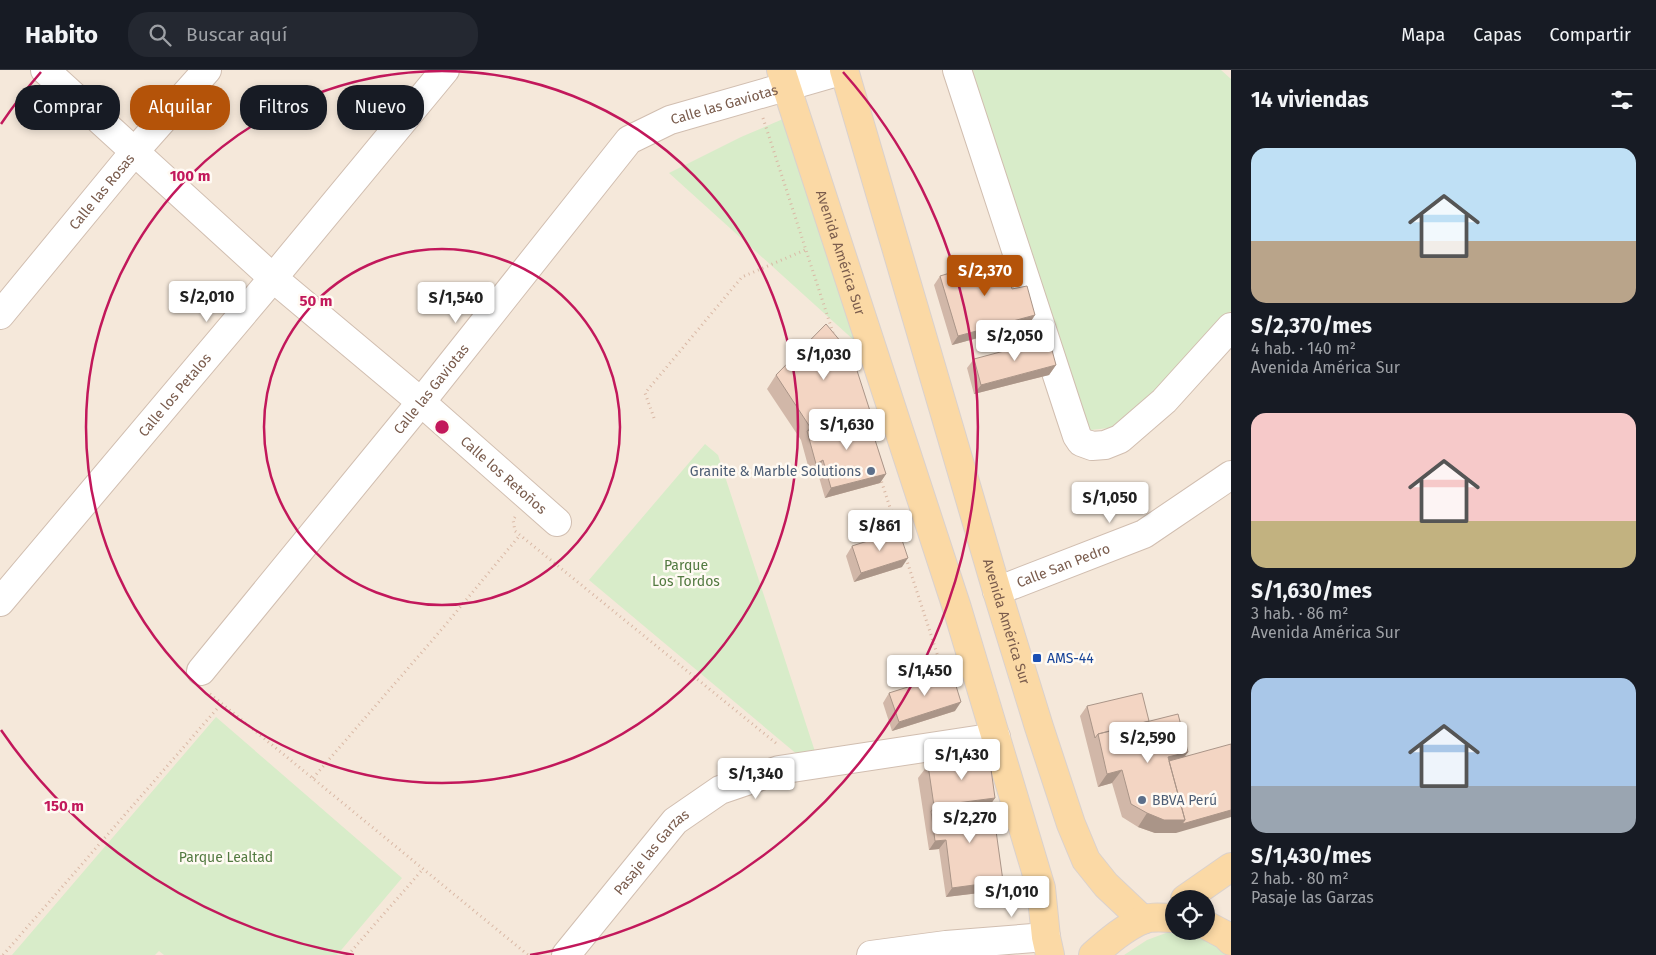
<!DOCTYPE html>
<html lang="es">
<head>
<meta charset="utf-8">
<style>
	:root { --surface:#171b24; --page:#242831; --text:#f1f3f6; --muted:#9ea1a6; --line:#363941; --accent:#b45309 }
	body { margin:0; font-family:"Fira Sans",sans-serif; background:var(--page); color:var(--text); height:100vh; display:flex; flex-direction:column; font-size:19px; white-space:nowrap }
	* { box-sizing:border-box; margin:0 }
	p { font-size:16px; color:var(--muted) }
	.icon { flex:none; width:28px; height:28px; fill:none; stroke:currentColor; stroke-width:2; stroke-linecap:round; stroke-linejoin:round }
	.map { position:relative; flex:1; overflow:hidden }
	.side { display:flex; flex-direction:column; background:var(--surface); width:425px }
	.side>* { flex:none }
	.hud { position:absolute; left:15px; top:15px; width:475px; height:45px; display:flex; gap:10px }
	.controls { position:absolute; left:1165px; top:820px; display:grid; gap:10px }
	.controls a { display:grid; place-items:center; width:50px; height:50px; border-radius:50%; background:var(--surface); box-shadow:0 2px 8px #0003; font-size:25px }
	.price { position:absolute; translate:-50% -42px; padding:0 11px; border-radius:5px; background:#fff; color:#222; font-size:16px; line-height:32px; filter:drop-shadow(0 1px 2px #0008) }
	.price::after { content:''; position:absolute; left:50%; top:30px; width:15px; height:11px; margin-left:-8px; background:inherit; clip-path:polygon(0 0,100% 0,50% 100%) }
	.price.active { background:var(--accent); color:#fff }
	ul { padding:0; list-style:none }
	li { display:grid; align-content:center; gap:10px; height:265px; padding:0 20px }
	li span { display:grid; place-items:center; height:155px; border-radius:15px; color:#555 }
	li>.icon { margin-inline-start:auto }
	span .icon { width:90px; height:90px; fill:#fffc; stroke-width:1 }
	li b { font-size:21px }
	h2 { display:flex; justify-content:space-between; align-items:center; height:60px; padding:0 20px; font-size:21px }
	.pill { padding:0 18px; border-radius:20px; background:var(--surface); box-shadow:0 2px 8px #0003; font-size:18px; line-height:45px }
	.pill.active { background:var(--accent); color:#fff }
	header { display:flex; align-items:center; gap:30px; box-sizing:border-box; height:70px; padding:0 25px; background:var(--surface); border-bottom:1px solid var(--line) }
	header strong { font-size:24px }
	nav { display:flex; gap:28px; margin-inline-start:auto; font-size:18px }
	.search { width:350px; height:45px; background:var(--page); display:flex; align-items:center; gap:12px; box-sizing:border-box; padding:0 18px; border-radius:20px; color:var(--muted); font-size:19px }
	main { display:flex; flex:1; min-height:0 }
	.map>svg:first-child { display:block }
	.residential { fill:#f5e8da; fill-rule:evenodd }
	.green { fill:#d8ecc9 }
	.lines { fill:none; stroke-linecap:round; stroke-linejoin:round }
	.minor-casing { stroke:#d1beb0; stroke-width:30 }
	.major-casing { stroke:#dad1cd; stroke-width:30 }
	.path { stroke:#d9b8a5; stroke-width:3; stroke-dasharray:1 4; stroke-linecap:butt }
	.minor { stroke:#fff; stroke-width:28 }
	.major { stroke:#fbd9a5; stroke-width:28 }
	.wall { fill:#d1b7a8 }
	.shaded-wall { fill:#aa9588 }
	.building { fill:#f3d5c3; stroke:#aa9588 }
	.ring { fill:none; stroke:#c2185b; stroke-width:2.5 }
	.service-dot { fill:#5c6f8a; stroke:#fffaf3; stroke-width:2 }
	.transit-dot { fill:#1a4fb4; stroke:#fffaf3; stroke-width:2 }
	.labels { text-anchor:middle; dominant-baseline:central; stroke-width:5; stroke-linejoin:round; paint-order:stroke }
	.street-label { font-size:14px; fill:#7a5c4d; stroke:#fffaf3 }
	.service-label { font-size:14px; fill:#4e5e75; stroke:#fffaf3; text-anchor:end }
	.park-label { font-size:14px; fill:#537a41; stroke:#fffaf3 }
	.transit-label { font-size:14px; fill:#164399; stroke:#fffaf3; text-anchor:start }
	.centre { fill:#c2185b; stroke:#fffaf3; stroke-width:2.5 }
	.ring-label { font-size:15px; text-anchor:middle; font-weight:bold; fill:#c2185b; stroke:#fffaf3; stroke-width:5; stroke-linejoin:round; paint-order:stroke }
</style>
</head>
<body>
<header>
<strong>Habito</strong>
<div class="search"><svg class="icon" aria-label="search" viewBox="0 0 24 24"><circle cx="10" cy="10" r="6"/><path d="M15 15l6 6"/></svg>Buscar aquí</div>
<nav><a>Mapa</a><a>Capas</a><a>Compartir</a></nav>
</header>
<main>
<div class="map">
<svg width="1231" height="885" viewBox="0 0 1231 885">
	<rect width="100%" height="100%" fill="#fdf6ec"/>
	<!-- residential -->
	<path class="residential" d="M0 0H1231V885H0ZM1174 829H1206V861H1174Z"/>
	<!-- green -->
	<path class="green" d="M960 0H1221L1231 9V241L1136 348 1109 358 1081 361Z
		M783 49 857 273 669 103 741 67Z
		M705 374 718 385 823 706 589 510Z
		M216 647 402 808 337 885H164L159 881 155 885H12Z
		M1174 860V861H1206L1231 869V885H1124L1147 870Z"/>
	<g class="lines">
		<!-- minor casing -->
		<g class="minor-casing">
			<g id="minor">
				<path id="s1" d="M45 0 273 208 421 332 557 452"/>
				<path d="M957 0 1070 345 1077 366 1081 372 1092 376 1105 375 1120 369 1164 331 1231 257"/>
				<path id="s2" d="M0 245 135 81 207 0"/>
				<path id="s3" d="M997 521 1144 464 1231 405"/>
				<path id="s4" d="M0 532 273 208 445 0"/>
				<path id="s5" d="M201 601 421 332 629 70 670 50 844 0"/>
				<path id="s6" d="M566 885 675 751 720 720 779 700 996 667"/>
				<path d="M871 885 946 875 1046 867"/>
			</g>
		</g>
		<!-- major casing -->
		<g class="major-casing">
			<g id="major">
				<path id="s7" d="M781 0 957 538 1041 818 1046 867 1050 885"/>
				<path id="s8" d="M844 0 997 521 1039 657 1071 754 1086 790 1106 815 1143 850"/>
				<path d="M1185 829 1231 797"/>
				<path d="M1206 855 1225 865 1231 871"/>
				<path d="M1093 885C1108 872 1124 858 1142 850 1151 846 1164 848 1174 848"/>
			</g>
		</g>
		<!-- path -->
		<path class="path" d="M763 48 834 266
			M654 348 645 323 742 207 805 180
			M880 407 899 465
			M515 447 513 450 515 461 777 674
			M906 488 945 608
			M210 624 528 885
			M313 708 442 559 520 465
			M3 885 222 633
			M348 885 423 799"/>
		<!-- minor -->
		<use href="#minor" class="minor"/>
		<!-- major -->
		<use href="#major" class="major"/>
	</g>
	<!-- wall -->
	<path class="wall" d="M940 206 1012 219 1035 245 1029 254 952 275 934 215Z
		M974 289 1056 295 1049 305 974 324 967 298Z
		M776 305 870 341 867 345 886 404 880 413 825 428 817 400 810 403 801 370 767 319Z
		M852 476 902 497 854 512 846 486Z
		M889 623 955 641 892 661 883 633Z
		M1087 636 1149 651 1188 682 1185 686 1176 763H1155L1138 757 1122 747 1112 713 1098 717 1080 646Z
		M928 695 995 728 992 732 996 821 946 827 939 779 929 780 918 708Z"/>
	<!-- shaded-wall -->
	<path class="shaded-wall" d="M1035 245 1029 254 952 275 958 266Z
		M1056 295 1049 305 974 324 981 315Z
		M870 341 861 354 807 361 810 357Z
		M823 390 817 400 810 403 816 394Z
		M886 404 880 413 825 428 831 418Z
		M908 488 902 497 854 512 861 503Z
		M961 632 955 641 892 661 899 652Z
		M1188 682 1178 695 1158 701 1168 687Z
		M1122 700 1112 713 1098 717 1107 704Z
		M995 728 986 741H931L934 736Z
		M1231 740V747L1176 763H1155L1138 757 1147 743Z
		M946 770 939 779 929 780 935 771Z
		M1003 811 996 821 946 827 952 818Z"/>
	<!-- building -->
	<path class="building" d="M1003 187 1012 219 1027 216 1035 245 958 266 940 206Z
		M826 254 852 285 870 341 810 357 776 305Z
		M1049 269 1056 295 981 315 974 289Z
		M867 345 886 404 831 418 823 390 816 394 807 361Z
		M899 461 908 488 861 503 852 476Z
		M952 603 961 632 899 652 889 623Z
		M1142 623 1149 651 1098 664 1095 668 1087 636Z
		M1178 644 1188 682 1168 687 1185 750H1164L1147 743 1131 734 1122 700 1107 704 1098 664Z
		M1231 674V740L1182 754 1185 750 1169 691Z
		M989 685 995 728 934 736 928 695Z
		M992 732 1003 811 952 818 946 770 935 771 931 741Z"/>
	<!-- distance rings -->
	<g class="ring">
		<circle cx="442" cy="357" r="178"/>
		<circle cx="442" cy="357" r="356"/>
		<path d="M354 885A535 535 0 0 1 1 660M1 54A535 535 0 0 1 41 2M843 2A535 535 0 0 1 530 885"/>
	</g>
	<!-- markers -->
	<g class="service-dot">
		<circle cx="871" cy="401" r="5"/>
		<circle cx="1142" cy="730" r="5"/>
	</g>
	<rect class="transit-dot" x="1032" y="583" width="10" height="10" rx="2.5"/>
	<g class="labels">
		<!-- street labels -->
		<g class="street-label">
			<text stroke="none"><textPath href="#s5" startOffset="784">Calle las Gaviotas</textPath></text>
			<text stroke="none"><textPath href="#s2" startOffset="160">Calle las Rosas</textPath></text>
			<text stroke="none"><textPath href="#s7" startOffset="192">Avenida América Sur</textPath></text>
			<text stroke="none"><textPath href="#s5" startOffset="364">Calle las Gaviotas</textPath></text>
			<text stroke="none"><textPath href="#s4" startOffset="271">Calle los Petalos</textPath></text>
			<text stroke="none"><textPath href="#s1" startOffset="612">Calle los Retoños</textPath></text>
			<text stroke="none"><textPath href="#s3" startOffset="71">Calle San Pedro</textPath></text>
			<text stroke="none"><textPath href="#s8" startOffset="575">Avenida América Sur</textPath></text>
			<text stroke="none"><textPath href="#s6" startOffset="134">Pasaje las Garzas</textPath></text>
		</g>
		<!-- service labels -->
		<g class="service-label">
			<text x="861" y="401">Granite &amp; Marble Solutions</text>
			<text x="1152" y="730" text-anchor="start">BBVA Perú</text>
		</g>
		<!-- park labels -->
		<g class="park-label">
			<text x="686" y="495">Parque<tspan x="686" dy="16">Los Tordos</tspan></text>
			<text x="226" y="787">Parque Lealtad</text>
		</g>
		<!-- transit labels -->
		<g class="transit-label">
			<text x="1047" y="588">AMS-44</text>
		</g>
	</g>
	<circle cx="442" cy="357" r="8" class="centre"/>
	<g class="ring-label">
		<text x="190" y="111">100 m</text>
		<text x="316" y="236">50 m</text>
		<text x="64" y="741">150 m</text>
	</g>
</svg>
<div class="controls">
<a><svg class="icon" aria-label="locate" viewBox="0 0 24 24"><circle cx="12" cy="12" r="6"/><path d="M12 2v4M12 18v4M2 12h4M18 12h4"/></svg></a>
</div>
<b class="price active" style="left:985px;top:227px">S/2,370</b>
<b class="price" style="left:207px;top:253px">S/2,010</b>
<b class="price" style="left:456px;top:254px">S/1,540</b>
<b class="price" style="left:1015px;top:292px">S/2,050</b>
<b class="price" style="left:824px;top:311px">S/1,030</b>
<b class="price" style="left:847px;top:381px">S/1,630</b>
<b class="price" style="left:1110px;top:454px">S/1,050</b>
<b class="price" style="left:880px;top:482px">S/861</b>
<b class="price" style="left:925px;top:627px">S/1,450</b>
<b class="price" style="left:1148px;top:694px">S/2,590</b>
<b class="price" style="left:962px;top:711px">S/1,430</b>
<b class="price" style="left:756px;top:730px">S/1,340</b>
<b class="price" style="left:970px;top:774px">S/2,270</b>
<b class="price" style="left:1012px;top:848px">S/1,010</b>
<div class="hud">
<a class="pill">Comprar</a>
<a class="pill active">Alquilar</a>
<a class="pill">Filtros</a>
<a class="pill">Nuevo</a>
</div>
</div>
<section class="side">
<h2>14 viviendas<svg class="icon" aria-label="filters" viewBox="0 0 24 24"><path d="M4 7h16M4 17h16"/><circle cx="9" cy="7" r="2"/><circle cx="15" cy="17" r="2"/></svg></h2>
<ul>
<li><span style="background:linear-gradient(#bfe0f5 60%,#b9a48a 0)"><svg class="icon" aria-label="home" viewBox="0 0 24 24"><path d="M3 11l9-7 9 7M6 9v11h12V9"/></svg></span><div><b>S/2,370/mes</b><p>4 hab. · 140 m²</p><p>Avenida América Sur</p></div></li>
<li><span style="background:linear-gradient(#f6c9c9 70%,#c2b280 0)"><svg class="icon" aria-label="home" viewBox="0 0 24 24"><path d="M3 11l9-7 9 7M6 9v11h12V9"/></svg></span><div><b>S/1,630/mes</b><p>3 hab. · 86 m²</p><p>Avenida América Sur</p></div></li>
<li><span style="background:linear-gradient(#a9c7e8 70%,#9aa5b1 0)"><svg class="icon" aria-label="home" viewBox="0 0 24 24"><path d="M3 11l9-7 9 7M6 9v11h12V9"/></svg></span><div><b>S/1,430/mes</b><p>2 hab. · 80 m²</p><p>Pasaje las Garzas</p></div></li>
</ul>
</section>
</main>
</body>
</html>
